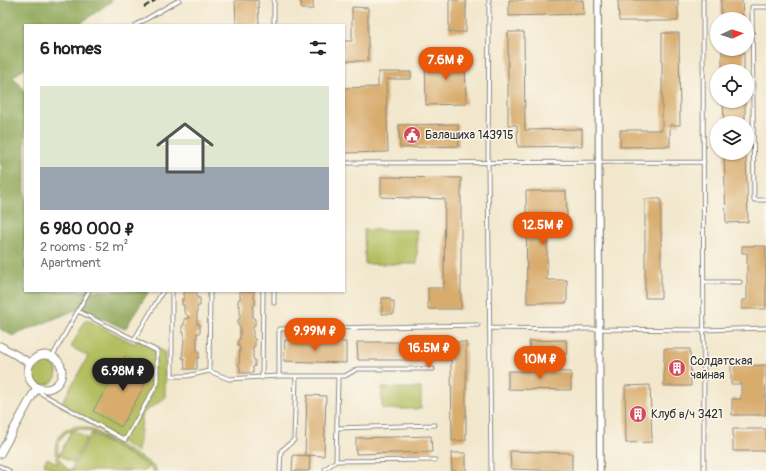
<!DOCTYPE html>
<html lang="en">
<head>
<meta charset="utf-8">
<style>
	:root { --surface:#fff; --page:#f6f6f6; --text:#222; --muted:#767676; --accent:#ea580c }
	body { margin:0; font-family:Pangolin,sans-serif; background:var(--page); color:var(--text); height:100vh; display:flex; flex-direction:column; font-size:15px; white-space:nowrap }
	* { box-sizing:border-box; margin:0 }
	p { font-size:13px; color:var(--muted) }
	.icon { flex:none; width:22px; height:22px; fill:none; stroke:currentColor; stroke-width:2; stroke-linecap:round; stroke-linejoin:round }
	.map { position:relative; flex:1; overflow:hidden }
	.drawer { position:absolute; left:24px; top:24px; width:321px; height:268px; display:flex; flex-direction:column; background:var(--surface); border-radius:0px; box-shadow:0 1px 3px #0004 }
	.drawer>* { flex:none }
	.needle { width:26px; rotate:86deg }
	.tools { position:absolute; left:710px; top:12px; display:grid; gap:8px }
	.tools a { display:grid; place-items:center; width:44px; height:44px; border-radius:50%; background:var(--surface); box-shadow:0 1px 3px #0004; font-size:20px }
	.price { position:absolute; translate:-50% -34px; padding:0 9px; border-radius:14px; background:var(--accent); color:#fff; font-size:13px; line-height:26px; filter:drop-shadow(0 1px 2px #0008) }
	.price::after { content:''; position:absolute; left:50%; top:24px; width:12px; height:9px; margin-left:-6px; background:inherit; clip-path:polygon(0 0,100% 0,50% 100%) }
	.price.active { background:#222; color:#fff }
	ul { padding:0; list-style:none }
	li { display:grid; align-content:center; gap:8px; height:212px; padding:0 16px }
	li span { display:grid; place-items:center; height:124px; border-radius:0px; color:#555 }
	li>.icon { margin-inline-start:auto }
	span .icon { width:72px; height:72px; fill:#fffc; stroke-width:1 }
	li b { font-size:17px }
	h2 { display:flex; justify-content:space-between; align-items:center; height:48px; padding:0 16px; font-size:17px }
	.map>svg:first-child { display:block }
	.green { fill:#b2be60; stroke:#6e7446 }
	.forest { fill:#8da556; stroke:#5c6840 }
	.building { fill:#d8ac6d }
	.lines { fill:none; stroke-linecap:round; stroke-linejoin:round }
	.service-casing { stroke:#8e897c; stroke-width:5 }
	.minor-casing { stroke:#8e897c; stroke-width:8 }
	.tertiary-casing { stroke:#8e897c; stroke-width:9 }
	.service { stroke:#fff; stroke-width:3 }
	.minor { stroke:#fff; stroke-width:5.5 }
	.tertiary { stroke:#fff; stroke-width:7 }
	.rail { stroke:#2b2b2b; stroke-width:2; stroke-dasharray:6 3; stroke-linecap:butt }
	.labels { text-anchor:middle; dominant-baseline:central; stroke-width:3; stroke-linejoin:round; paint-order:stroke }
	.poi-label { font-size:12px; fill:#2b2b2b; stroke:#fbf7ec; text-anchor:start }
</style>
</head>
<body>
<div class="map">
<svg width="766" height="471" viewBox="0 0 766 471">
	<rect width="100%" height="100%" fill="#fbf7ec"/>
	<filter id="ink" filterUnits="userSpaceOnUse"><feTurbulence type="fractalNoise" baseFrequency=".025" numOctaves="2"/><feDisplacementMap in="SourceGraphic" scale="8" xChannelSelector="R" yChannelSelector="G"/><feConvolveMatrix kernelMatrix="1 2 1 2 8 2 1 2 1" color-interpolation-filters="sRGB"/></filter>
	<filter id="wash" filterUnits="userSpaceOnUse"><feTurbulence type="fractalNoise" baseFrequency=".012" numOctaves="4" result="noise"/><feDisplacementMap in="SourceGraphic" scale="16" xChannelSelector="R" yChannelSelector="G"/><feGaussianBlur stdDeviation="0.9" result="paint"/><feColorMatrix in="noise" values="0 0 0 0 0 0 0 0 0 0 0 0 0 0 0 0 0 1.4 0 .05"/><feComposite in="paint" operator="in"/></filter>
	<g filter="url(#wash)">
		<rect width="100%" height="100%" fill="#f2e7cc"/>
		<!-- green -->
		<path class="green" d="M364 230H417V264H365Z
			M86 319 135 344 139 338 165 352V398L143 413 138 452 60 406 88 356 71 347Z
			M31 372a13 13 0 1 1 26 0a13 13 0 1 1-26 0Z
			M382 388H421V409H382Z
			M79 426 91 429 147 461 153 466 157 471H153L145 463 89 431 79 429 73 430 87 438 73 463 59 455 72 430C52 437 54 461 71 471H57L44 464 47 458 58 464C50 446 59 427 79 426Z
			M91 434 148 465 145 471H73L71 470Z"/>
		<!-- forest -->
		<path class="forest" d="M0 0H113L78 25H25V68L13 77 25 91V291H149L125 329 80 308 13 336 0 329V176L2 167 0 163Z"/>
		<g id="blocks">
			<!-- building -->
			<path class="building" d="M235 0H258L259 25H236Z
				M301 0H313V9H301Z
				M449 0H466V32H449Z
				M509 0H583L584 14 509 16Z
				M618 0H678V21H619Z
				M721 0H742L743 19H721Z
				M352 7 368 8V61H344V41H352Z
				M508 32H524L525 130 582 129V146L518 147 517 125H508Z
				M662 33H679L680 125H670V146L620 147V130H662Z
				M722 49H744V71H722Z
				M465 57 466 104 426 105 425 58Z
				M378 72H411V79H386L388 152 344 153V88L378 87Z
				M723 101H745V123H724Z
				M458 124 459 146 400 148 399 125Z
				M724 153H746L748 222 726 223Z
				M381 177 461 178V309H428V288H444L445 199 381 197Z
				M526 191H566L567 217H547V280H567V303H527Z
				M645 199H661V298H645Z
				M742 246H766V309H742V300H747V253H742Z
				M186 291H197V298H200V306H197V324H200V333H197V351H199V358H197V369H185L184 358H182L184 339V332H182V326L184 325V319L190 318 184 312V305H182V299H184V293Z
				M240 291H254V298L255 299V305L253 306V318L255 319V325L253 326V338L255 339V346L253 347V359L255 360V366L253 367V373H240V367L239 366 240 347 238 346V340L240 339V326H238V320L240 319V306H238V300L240 299Z
				M382 298H390V301H394V314H382Z
				M285 340 346 342V363L284 361Z
				M566 340 567 354 530 355 529 341Z
				M357 342H466V440L452 441 451 360H358Z
				M664 349H690L691 386H664Z
				M125 356 152 372 121 427 93 411Z
				M731 359 747 360V366L766 365V415H732V399H741V384H731Z
				M508 371 571 372V390L508 389Z
				M650 385 652 442 626 443 625 386Z
				M307 395 326 396 324 456 305 455Z
				M733 429H766V451H733Z
				M431 436 432 452 356 454V438Z
				M510 451 572 453V471L511 469Z
				M451 453H466V471H452Z
				M293 455 310 456 309 471H292Z"/>
		</g>
	</g>
	<g filter="url(#ink)">
		<use href="#blocks" fill-opacity="0" stroke="#8e897c" stroke-width="1"/>
		<g class="lines">
			<!-- service casing -->
			<g class="service-casing">
				<path id="service" d="M274 0V25
					M489 0 488 163 491 471
					M703 0 704 471
					M766 7H752L754 200H766
					M136 25 179 0
					M344 163 704 162
					M705 282H740
					M172 291V376H187L209 371 229 379 279 376
					M274 291V303
					M489 328 705 330 766 328
					M134 340 163 291
					M52 357 89 291
					M209 371 210 291
					M296 376H345L357 369H433
					M262 378 263 291
					M35 390 125 440 157 384V351L78 311
					M337 428 435 425
					M336 461 435 460
					M0 466 9 471
					M280 471 281 451 294 440 296 376H279V329L478 325
					M325 471V469L336 461 338 376"/>
			</g>
			<!-- minor casing -->
			<g class="minor-casing">
				<path id="minor" d="M598 0 600 471"/>
			</g>
			<!-- tertiary casing -->
			<g class="tertiary-casing">
				<path id="tertiary" d="M0 346 30 363
					M28 372a17 17 0 1 1 34 0a17 17 0 1 1-34 0Z
					M0 454 37 387"/>
			</g>
			<!-- service -->
			<use href="#service" class="service"/>
			<!-- minor -->
			<use href="#minor" class="minor"/>
			<!-- tertiary -->
			<use href="#tertiary" class="tertiary"/>
			<!-- rail -->
			<path class="rail" d="M144 7 156 0"/>
		</g>
	</g>
	<!-- icons -->
	<defs>
		<g id="civic-disc" transform="scale(0.9)"><circle r="9.5" fill="#d1495b" stroke="#fbf7ec"/><path d="M-.6-6.5H3V-4.5H.6V-3L4-1V1h2V6H-6V1h2V-1L-.6-3ZM-1.2 2.5V6h2.4V2.5Z" fill="#fff"/></g>
		<g id="building-disc" transform="scale(0.9)"><circle r="9.5" fill="#d1495b" stroke="#fbf7ec"/><path d="M-4-6H4V6H1V3H-1V6H-4ZM-2.5-4.3h1.7v1.8h-1.7ZM.8-4.3h1.7v1.8H.8ZM-2.5-1h1.7V.8h-1.7ZM.8-1h1.7V.8H.8Z" fill="#fff"/></g>
	</defs>
	<g fill-rule="evenodd">
		<use href="#civic-disc" x="412" y="135"/>
		<use href="#building-disc" x="677" y="368"/>
		<use href="#building-disc" x="638" y="414"/>
	</g>
	<g class="labels">
		<!-- poi labels -->
		<g class="poi-label">
			<text x="425" y="135">Балашиха 143915</text>
			<text x="690" y="361">Солдатская<tspan x="690" dy="14">чайная</tspan></text>
			<text x="651" y="414">Клуб в/ч 3421</text>
		</g>
	</g>
</svg>
<div class="tools">
<a><svg class="needle" viewBox="-14 -14 28 28"><path d="M0-13l5 13h-10z" fill="#e53935"/><path d="M0 13l5-13h-10z" fill="#767676"/></svg></a>
<a><svg class="icon" aria-label="locate" viewBox="0 0 24 24"><circle cx="12" cy="12" r="6"/><path d="M12 2v4M12 18v4M2 12h4M18 12h4"/></svg></a>
<a><svg class="icon" aria-label="layers" viewBox="0 0 24 24"><path d="M12 4l9 5-9 5-9-5zM3 14l9 5 9-5"/></svg></a>
</div>
<b class="price" style="left:446px;top:81px">7.6M ₽</b>
<b class="price" style="left:543px;top:246px">12.5M ₽</b>
<b class="price" style="left:315px;top:352px">9.99M ₽</b>
<b class="price" style="left:429px;top:369px">16.5M ₽</b>
<b class="price" style="left:540px;top:380px">10M ₽</b>
<b class="price active" style="left:123px;top:392px">6.98M ₽</b>
<section class="drawer">
<h2>6 homes<svg class="icon" aria-label="filters" viewBox="0 0 24 24"><path d="M4 7h16M4 17h16"/><circle cx="9" cy="7" r="2"/><circle cx="15" cy="17" r="2"/></svg></h2>
<ul>
<li><span style="background:linear-gradient(#dfe7d0 65%,#9aa5b1 0)"><svg class="icon" aria-label="home" viewBox="0 0 24 24"><path d="M3 11l9-7 9 7M6 9v11h12V9"/></svg></span><div><b>6 980 000 ₽</b><p>2 rooms · 52 m²</p><p>Apartment</p></div></li>
</ul>
</section>
</div>
</body>
</html>
